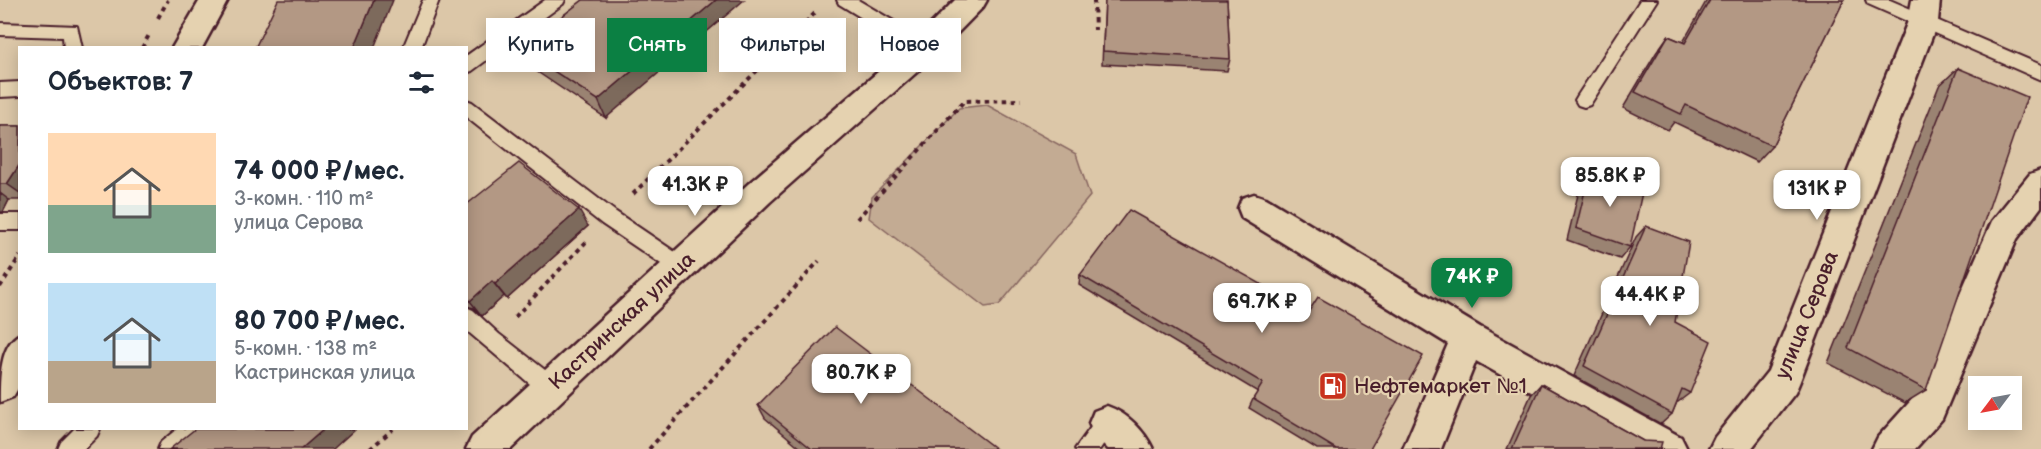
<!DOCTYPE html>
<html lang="ru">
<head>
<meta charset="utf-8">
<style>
	:root { --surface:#fff; --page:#f2f2f3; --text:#1f2937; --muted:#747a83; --accent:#0b8043 }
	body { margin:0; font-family:"Balsamiq Sans",sans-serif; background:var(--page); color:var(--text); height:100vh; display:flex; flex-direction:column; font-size:22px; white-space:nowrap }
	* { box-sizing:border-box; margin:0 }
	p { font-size:20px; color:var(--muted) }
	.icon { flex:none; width:33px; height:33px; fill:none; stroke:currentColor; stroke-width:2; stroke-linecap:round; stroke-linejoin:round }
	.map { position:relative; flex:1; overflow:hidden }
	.side { position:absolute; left:18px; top:46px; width:450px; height:384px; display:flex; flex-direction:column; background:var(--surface); border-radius:0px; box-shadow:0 3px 15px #0003 }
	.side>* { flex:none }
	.banner { position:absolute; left:486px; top:18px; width:570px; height:54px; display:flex; gap:12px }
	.needle { width:39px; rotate:238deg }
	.fabs { position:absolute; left:1968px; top:376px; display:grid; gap:12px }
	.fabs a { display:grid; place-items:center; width:54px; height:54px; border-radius:0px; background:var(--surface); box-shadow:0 3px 15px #0003; font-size:30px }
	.price { position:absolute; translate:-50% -51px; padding:0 14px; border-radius:12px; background:#fff; color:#222; font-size:20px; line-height:39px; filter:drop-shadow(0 2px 3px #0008) }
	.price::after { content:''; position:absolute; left:50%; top:36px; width:18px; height:14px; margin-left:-9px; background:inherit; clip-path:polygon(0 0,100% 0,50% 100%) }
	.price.current { background:var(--accent); color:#fff }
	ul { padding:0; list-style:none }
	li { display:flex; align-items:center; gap:18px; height:150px; padding:0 30px }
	li span { display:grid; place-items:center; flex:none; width:168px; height:120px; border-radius:0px; color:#555 }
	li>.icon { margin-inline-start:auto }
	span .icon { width:72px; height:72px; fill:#fffc; stroke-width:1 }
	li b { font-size:26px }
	h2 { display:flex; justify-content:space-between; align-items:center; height:72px; padding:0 30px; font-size:26px }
	.tag { padding:0 21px; border-radius:0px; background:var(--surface); box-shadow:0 3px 15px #0003; font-size:21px; line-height:54px }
	.tag.current { background:var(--accent); color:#fff }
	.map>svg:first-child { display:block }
	.green { fill:#c3ab93; stroke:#86655f; stroke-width:1.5 }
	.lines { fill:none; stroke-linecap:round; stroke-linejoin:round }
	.service-casing { stroke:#4a1f2b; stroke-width:4 }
	.minor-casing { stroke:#4a1f2b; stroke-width:5 }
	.secondary-casing { stroke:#4a1f2b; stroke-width:5 }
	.path { stroke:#4a1f2b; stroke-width:4; stroke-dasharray:4.5 4.5; stroke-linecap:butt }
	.service { fill:#e5d2b0; fill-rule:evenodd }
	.minor { fill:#e5d2b0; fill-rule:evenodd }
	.secondary { fill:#e5d2b0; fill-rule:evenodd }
	.wall { fill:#9a8372; stroke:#4a1f2b; stroke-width:1.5 }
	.shaded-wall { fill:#7d6a5c; stroke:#4a1f2b; stroke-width:1.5 }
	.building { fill:#b39884; stroke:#4a1f2b; stroke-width:1.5 }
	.labels { text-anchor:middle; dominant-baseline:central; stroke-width:4.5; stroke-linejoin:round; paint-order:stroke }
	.street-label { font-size:21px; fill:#4a1f2b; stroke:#e5d2b0 }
	.poi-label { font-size:21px; fill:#4a1f2b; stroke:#e5d2b0; text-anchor:start }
</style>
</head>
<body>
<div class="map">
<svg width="2041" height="449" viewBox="0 0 2041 449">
	<rect width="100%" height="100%" fill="#dcc7a8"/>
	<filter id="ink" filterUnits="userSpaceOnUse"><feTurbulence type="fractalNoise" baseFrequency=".0167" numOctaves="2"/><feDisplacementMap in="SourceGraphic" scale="12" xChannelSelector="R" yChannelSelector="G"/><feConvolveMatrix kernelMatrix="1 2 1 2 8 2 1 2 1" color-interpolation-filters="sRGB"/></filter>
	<g filter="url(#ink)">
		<!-- green -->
		<path class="green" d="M987 105 1076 154 1090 196 999 305 985 307 869 218 872 197 959 108Z"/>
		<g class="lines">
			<!-- service casing -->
			<g class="service-casing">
				<path id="service" d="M423 0H439L421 48H403Z
					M545 0H565L563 4 472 71 466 73V56Z
					M837 0H858L931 43 934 48 931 53 925 55 919 53 839 4Z
					M1640 0H1657L1590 105 1584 107 1578 105 1575 100 1578 95Z
					M1866 0H1890L2041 65V80L1868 4Z
					M0 23 77 26 82 48H64L63 37 0 35Z
					M20 82V96L0 97V83Z
					M466 100 472 102 616 212 687 260 690 266 687 272 680 275 673 272 602 224 466 117Z
					M0 214H20V230H0Z
					M466 307 473 310 499 334 559 381 562 388 559 395 551 398 543 395 466 330Z
					M1107 413 1115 416 1118 423 1100 449H1075L1099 416Z
					M74 429H100L97 436 84 449H58L61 442Z
					M177 429H204L201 436 186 449H158L161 442Z"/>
			</g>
			<!-- minor casing -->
			<g class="minor-casing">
				<path id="minor" d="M200 0H228L202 48H172Z
					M1912 0H1940L1938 21 1800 381 1795 393 1751 449H1709L1715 437 1768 371 1908 21Z
					M2041 170V207L2017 239 1942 419 1915 449H1872L1878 437 1916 395 1992 221 2030 174Z
					M1254 194 1266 198 1480 327 1681 437 1687 449H1633L1476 361 1441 449H1403L1448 344 1242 218 1238 208 1242 198Z
					M20 334V385L13 397 0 402C0 376 0 345 20 334Z
					M1107 406C1127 413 1144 430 1153 449H1108L1094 435 1089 423 1094 411Z"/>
			</g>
			<!-- secondary casing -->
			<g class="secondary-casing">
				<path id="secondary" d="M955 0H987L983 7 935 56 770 202 511 449H466L472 437 748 184 915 40Z"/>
			</g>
			<!-- path -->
			<path class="path" d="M1094 0 1095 30
				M158 18 168 0
				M142 48 150 33
				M633 194 817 11
				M857 219 964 101 1021 100
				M0 287 20 256
				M515 317 586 242
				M370 449 393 429
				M649 449 819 261"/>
			<!-- service -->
			<use href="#service" class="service"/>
			<!-- minor -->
			<use href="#minor" class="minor"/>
			<!-- secondary -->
			<use href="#secondary" class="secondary"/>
		</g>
		<!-- wall -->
		<path class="wall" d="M583 0 606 118 530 67 520 49Z
			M1105 0H1227L1230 59 1227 71 1102 64Z
			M1707 0H1844L1772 146 1757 162 1674 122 1668 130 1623 108 1656 53 1668 36 1683 42Z
			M1958 68 1926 390 1905 403 1828 363 1939 86Z
			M0 126H20V200H9L3 212H0Z
			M1590 170 1630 247 1620 259 1567 240 1581 182Z
			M466 205 588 226 507 299 504 296 482 316 474 308 466 306Z
			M1646 226 1675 322 1690 393 1678 402H1677L1672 414 1661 424 1574 376 1636 237Z
			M1080 275 1309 311 1370 449H1317L1249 408 1253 399 1258 392 1079 285Z
			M1541 384 1643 441 1660 449H1507L1531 395Z
			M758 405 996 449H802L765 418Z"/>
		<!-- shaded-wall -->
		<path class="shaded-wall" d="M374 0H393L374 48H354Z
			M716 0H744L606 118 598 100Z
			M20 164V193L7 184Z
			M0 193 9 200 3 212H0Z
			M579 210 588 226 507 299 495 284Z
			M492 281 504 296 482 316 470 301Z
			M324 429H355L333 449H301Z"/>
		<!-- building -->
		<path class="building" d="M278 0H374L354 48H255Z
			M583 0H716L598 100 520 49Z
			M1105 0H1227L1230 59 1103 51Z
			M1710 0H1844L1772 146 1686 105 1681 114 1635 92 1668 36 1685 43Z
			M1958 68 2027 97 1926 390 1848 348Z
			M0 126H20V164L7 184H0Z
			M519 163 579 210 495 284 492 281 470 301 466 298V205Z
			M1590 170 1643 188 1630 247 1576 228Z
			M1129 210 1309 311 1318 297 1423 356 1370 449H1336L1253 399 1263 383 1080 275Z
			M1646 226 1689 242 1675 322 1711 341 1690 393 1682 389 1672 414 1584 366Z
			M835 327 996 449H812L758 405Z
			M1541 384 1643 441 1662 442 1660 449H1512Z
			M195 429H324L301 449H170Z"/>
	</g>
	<!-- icons -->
	<defs>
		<g id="fuel-square" transform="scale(1.5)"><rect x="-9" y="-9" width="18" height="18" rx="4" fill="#c8321e" stroke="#e5d2b0"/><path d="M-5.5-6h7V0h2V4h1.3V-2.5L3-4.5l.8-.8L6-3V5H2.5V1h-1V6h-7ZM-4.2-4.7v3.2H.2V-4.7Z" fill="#fff"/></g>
	</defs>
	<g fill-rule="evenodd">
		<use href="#fuel-square" x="1333" y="386"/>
	</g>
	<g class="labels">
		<!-- street labels -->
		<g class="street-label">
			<text transform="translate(1807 315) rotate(-68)">улица Серова</text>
			<text transform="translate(622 321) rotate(-43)">Кастринская улица</text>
		</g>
		<!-- poi labels -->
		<g class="poi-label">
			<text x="1354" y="386">Нефтемаркет №1</text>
		</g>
	</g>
</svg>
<div class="fabs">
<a><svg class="needle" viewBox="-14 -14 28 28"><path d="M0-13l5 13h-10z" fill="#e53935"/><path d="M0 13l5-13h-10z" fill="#747a83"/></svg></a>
</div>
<b class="price" style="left:1610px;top:208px">85.8K ₽</b>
<b class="price" style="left:695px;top:217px">41.3K ₽</b>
<b class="price" style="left:1817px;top:221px">131K ₽</b>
<b class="price current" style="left:1472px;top:309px">74K ₽</b>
<b class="price" style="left:1650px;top:327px">44.4K ₽</b>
<b class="price" style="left:1262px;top:334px">69.7K ₽</b>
<b class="price" style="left:861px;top:405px">80.7K ₽</b>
<div class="banner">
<a class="tag">Купить</a>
<a class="tag current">Снять</a>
<a class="tag">Фильтры</a>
<a class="tag">Новое</a>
</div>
<section class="side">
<h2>Объектов: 7<svg class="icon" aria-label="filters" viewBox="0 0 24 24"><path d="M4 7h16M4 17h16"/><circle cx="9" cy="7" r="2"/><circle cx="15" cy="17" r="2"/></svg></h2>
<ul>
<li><span style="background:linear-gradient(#ffd9b3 60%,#7fa58c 0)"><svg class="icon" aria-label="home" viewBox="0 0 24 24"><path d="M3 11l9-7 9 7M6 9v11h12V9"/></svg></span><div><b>74 000 ₽/мес.</b><p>3-комн. · 110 m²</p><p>улица Серова</p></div></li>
<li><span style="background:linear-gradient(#bfe0f5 65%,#b9a48a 0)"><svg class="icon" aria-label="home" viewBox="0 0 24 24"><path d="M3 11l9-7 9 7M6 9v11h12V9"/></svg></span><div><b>80 700 ₽/мес.</b><p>5-комн. · 138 m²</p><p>Кастринская улица</p></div></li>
</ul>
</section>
</div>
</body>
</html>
